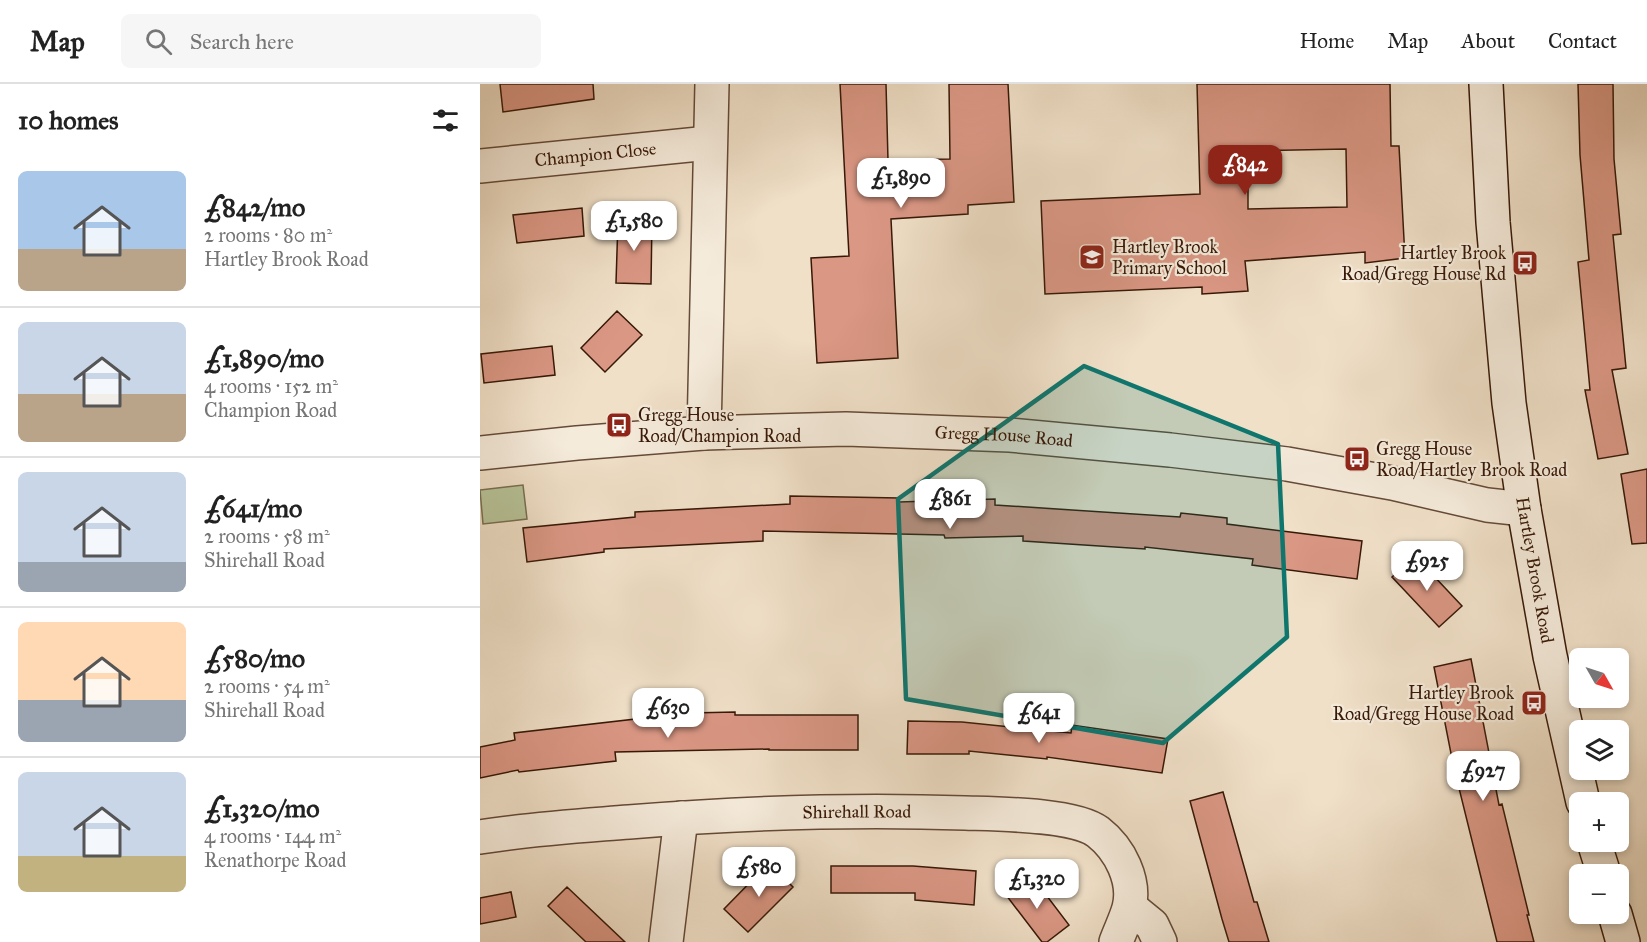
<!DOCTYPE html>
<html lang="en">
<head>
<meta charset="utf-8">
<style>
	:root { --surface:#fff; --page:#f6f6f6; --text:#222; --muted:#767676; --line:#e0e0e0; --accent:#8f2418 }
	body { margin:0; font-family:"IM FELL Great Primer",serif; background:var(--page); color:var(--text); height:100vh; display:flex; flex-direction:column; font-size:22px; white-space:nowrap }
	* { box-sizing:border-box; margin:0 }
	p { font-size:20px; color:var(--muted) }
	.icon { flex:none; width:33px; height:33px; fill:none; stroke:currentColor; stroke-width:2; stroke-linecap:round; stroke-linejoin:round }
	.map { position:relative; flex:1; overflow:hidden }
	.sheet { display:flex; flex-direction:column; background:var(--surface); width:480px }
	.sheet>* { flex:none }
	.needle { width:39px; rotate:129deg }
	.fabs { position:absolute; left:1089px; top:564px; display:grid; gap:12px }
	.fabs a { display:grid; place-items:center; width:60px; height:60px; border-radius:9px; background:var(--surface); box-shadow:0 3px 9px #0003; font-size:30px }
	.price { position:absolute; translate:-50% -51px; padding:0 14px; border-radius:12px; background:#fff; color:#222; font-size:20px; line-height:39px; filter:drop-shadow(0 2px 3px #0008) }
	.price::after { content:''; position:absolute; left:50%; top:36px; width:18px; height:14px; margin-left:-9px; background:inherit; clip-path:polygon(0 0,100% 0,50% 100%) }
	.price.on { background:var(--accent); color:#fff }
	ul { padding:0; list-style:none }
	li { display:flex; align-items:center; gap:18px; height:150px; padding:0 18px }
	li+li { border-top:2px solid var(--line) }
	li span { display:grid; place-items:center; flex:none; width:168px; height:120px; border-radius:9px; color:#555 }
	li>.icon { margin-inline-start:auto }
	span .icon { width:72px; height:72px; fill:#fffc; stroke-width:1 }
	li b { font-size:26px }
	h2 { display:flex; justify-content:space-between; align-items:center; height:72px; padding:0 18px; font-size:26px }
	header { display:flex; align-items:center; gap:36px; box-sizing:border-box; height:84px; padding:0 30px; background:var(--surface); border-bottom:2px solid var(--line) }
	header strong { font-size:28px }
	nav { display:flex; gap:33px; margin-inline-start:auto; font-size:21px }
	.search { width:420px; height:54px; background:var(--page); display:flex; align-items:center; gap:15px; box-sizing:border-box; padding:0 21px; border-radius:9px; color:var(--muted); font-size:22px }
	main { display:flex; flex:1; min-height:0 }
	.map>svg:first-child { display:block }
	.green { fill:#b7c398; stroke:#776e50; stroke-width:1.5 }
	.building { fill:#da9784; stroke:#371807; stroke-width:1.5; fill-rule:evenodd }
	.lines { fill:none; stroke-linecap:round; stroke-linejoin:round }
	.street-casing { stroke:#654a37; stroke-width:36 }
	.secondary-casing { stroke:#371807; stroke-width:36 }
	.street { stroke:#f5ebdb; stroke-width:33 }
	.secondary { stroke:#f5ebdb; stroke-width:33 }
	.marked { fill:#0f766e; fill-opacity:0.2; stroke:#0f766e; stroke-width:4.5; stroke-linejoin:round }
	.labels { text-anchor:middle; dominant-baseline:central; stroke-width:4.5; stroke-linejoin:round; paint-order:stroke }
	.street-label { font-size:18px; fill:#371807; stroke:#f5ebdb }
	.poi-label { font-size:18px; fill:#371807; stroke:#f5ebdb; text-anchor:start }
</style>
</head>
<body>
<header>
<strong>Map</strong>
<div class="search"><svg class="icon" aria-label="search" viewBox="0 0 24 24"><circle cx="10" cy="10" r="6"/><path d="M15 15l6 6"/></svg>Search here</div>
<nav><a>Home</a><a>Map</a><a>About</a><a>Contact</a></nav>
</header>
<main>
<section class="sheet">
<h2>10 homes<svg class="icon" aria-label="filters" viewBox="0 0 24 24"><path d="M4 7h16M4 17h16"/><circle cx="9" cy="7" r="2"/><circle cx="15" cy="17" r="2"/></svg></h2>
<ul>
<li><span style="background:linear-gradient(#a9c7e8 65%,#b9a48a 0)"><svg class="icon" aria-label="home" viewBox="0 0 24 24"><path d="M3 11l9-7 9 7M6 9v11h12V9"/></svg></span><div><b>£842/mo</b><p>2 rooms · 80 m²</p><p>Hartley Brook Road</p></div></li>
<li><span style="background:linear-gradient(#c9d6e8 60%,#b9a48a 0)"><svg class="icon" aria-label="home" viewBox="0 0 24 24"><path d="M3 11l9-7 9 7M6 9v11h12V9"/></svg></span><div><b>£1,890/mo</b><p>4 rooms · 152 m²</p><p>Champion Road</p></div></li>
<li><span style="background:linear-gradient(#c9d6e8 75%,#9aa5b1 0)"><svg class="icon" aria-label="home" viewBox="0 0 24 24"><path d="M3 11l9-7 9 7M6 9v11h12V9"/></svg></span><div><b>£641/mo</b><p>2 rooms · 58 m²</p><p>Shirehall Road</p></div></li>
<li><span style="background:linear-gradient(#ffd9b3 65%,#9aa5b1 0)"><svg class="icon" aria-label="home" viewBox="0 0 24 24"><path d="M3 11l9-7 9 7M6 9v11h12V9"/></svg></span><div><b>£580/mo</b><p>2 rooms · 54 m²</p><p>Shirehall Road</p></div></li>
<li><span style="background:linear-gradient(#c9d6e8 70%,#c2b280 0)"><svg class="icon" aria-label="home" viewBox="0 0 24 24"><path d="M3 11l9-7 9 7M6 9v11h12V9"/></svg></span><div><b>£1,320/mo</b><p>4 rooms · 144 m²</p><p>Renathorpe Road</p></div></li>
</ul>
</section>
<div class="map">
<svg width="1167" height="858" viewBox="0 0 1167 858">
	<rect width="100%" height="100%" fill="#f0e0c8"/>
	<filter id="stains"><feTurbulence type="fractalNoise" baseFrequency=".00333" numOctaves="4"/><feColorMatrix values="0 0 0 0 .2 0 0 0 0 .09 0 0 0 0 .02 0 0 0 .5 -.17"/></filter>
	<radialGradient id="worn" r=".72"><stop offset=".6" stop-color="#630" stop-opacity="0"/><stop offset="1" stop-color="#630" stop-opacity=".3"/></radialGradient>
	<!-- green -->
	<path class="green" d="M43 401 47 435 3 440 0 406Z"/>
	<!-- building -->
	<path class="building" d="M20 0H113L114 15 23 28Z
		M360 0H406L408 76 470 75 469 0H528L534 118 488 121V130L411 135 418 274 337 279 331 174 369 172Z
		M717 0H910L911 62H919L925 174 885 179V168L765 177 768 207 722 210V203L565 210 561 117 720 110ZM866 65 867 123 768 125V67Z
		M1098 0H1133L1134 75 1141 150 1133 151 1146 284 1132 286 1148 370 1118 375 1105 306H1110L1098 178 1109 176 1100 71Z
		M102 124 104 152 37 159 33 131Z
		M138 136 172 137 171 200 136 199Z
		M137 227 162 251 125 288 101 264Z
		M72 262 75 291 4 299 1 270Z
		M1167 385V459L1152 460 1141 390Z
		M310 412 419 414V418L515 415V421L700 433 701 429 747 434V440L882 457 877 495 772 481 773 475 665 463V465L543 457V452L465 454 464 451 283 447V457L124 465V468L47 478 43 444 155 433V428L310 420Z
		M935 472 982 522 959 543 912 493Z
		M991 575 1019 721 1022 720 1049 831H1047L1054 858H1017L978 700H977L954 583Z
		M255 628V631H378V666H289V665L135 668 136 677 39 688 38 686 0 694V663L35 656 34 649 164 634V630Z
		M428 637 482 638 591 649 592 641 688 655 682 689 567 673V675L489 667V670H427Z
		M743 708 774 818H777L789 858H749L742 835 710 717Z
		M289 779 313 803 268 848 244 825Z
		M351 782H433L496 787 494 821 435 816V809H351Z
		M551 791 589 841 567 858H562L526 811Z
		M87 803 145 858H106L68 822Z
		M31 808 36 833 0 840V814Z"/>
	<g class="lines">
		<!-- street casing -->
		<g class="street-casing">
			<g id="street">
				<path id="s1" d="M0 82 229 59"/>
				<path d="M224 349 232 0"/>
				<path id="s2" d="M0 369 97 359 224 349 366 345 530 351 690 366 807 380 912 399 1007 421 1044 425"/>
				<path id="s3" d="M0 753C49 745 99 742 149 738 260 729 373 725 485 729 516 730 594 730 618 748 640 765 656 797 649 824 646 835 640 847 636 858"/>
				<path d="M650 823 672 841 680 858"/>
				<path d="M186 858 201 734"/>
			</g>
		</g>
		<!-- secondary casing -->
		<g class="secondary-casing">
			<g id="secondary">
				<path id="s4" d="M1006 0 1013 138 1029 319 1044 425 1070 572 1103 718"/>
				<path d="M1114 758 1124 790"/>
				<path d="M1135 830 1143 858"/>
			</g>
		</g>
		<!-- street -->
		<use href="#street" class="street"/>
		<!-- secondary -->
		<use href="#secondary" class="secondary"/>
	</g>
	<!-- marked area -->
	<path class="marked" d="M604 282 798 360 807 553 683 659 426 615 418 415Z"/>
	<!-- icons -->
	<defs>
		<g id="school-square" transform="scale(1.35)"><rect x="-9" y="-9" width="18" height="18" rx="4" fill="#8f2418" stroke="#f5ebdb"/><path d="M0-5L7-2L0 1L-7-2ZM-4 1L0 2.5L4 1V4Q0 6-4 4Z" fill="#fff"/></g>
		<g id="bus-square" transform="scale(1.35)"><rect x="-9" y="-9" width="18" height="18" rx="4" fill="#8f2418" stroke="#f5ebdb"/><path d="M-5-6H5V4H4V6H2V4H-2V6H-4V4H-5ZM-3.5-4V0h7V-4ZM-3.5 1.2v1.5H-2V1.2ZM2 1.2v1.5H3.5V1.2Z" fill="#fff"/></g>
	</defs>
	<g fill-rule="evenodd">
		<use href="#school-square" x="612" y="173"/>
		<use href="#bus-square" x="1045" y="179"/>
		<use href="#bus-square" x="139" y="341"/>
		<use href="#bus-square" x="877" y="375"/>
		<use href="#bus-square" x="1054" y="619"/>
	</g>
	<g class="labels">
		<!-- street labels -->
		<g class="street-label">
			<text stroke="none"><textPath href="#s1" startOffset="116">Champion Close</textPath></text>
			<text stroke="none"><textPath href="#s2" startOffset="525">Gregg House Road</textPath></text>
			<text stroke="none"><textPath href="#s4" startOffset="489">Hartley Brook Road</textPath></text>
			<text stroke="none"><textPath href="#s3" startOffset="378">Shirehall Road</textPath></text>
		</g>
		<!-- poi labels -->
		<g class="poi-label">
			<text x="632" y="163">Hartley Brook<tspan x="632" dy="21">Primary School</tspan></text>
			<text x="1026" y="169" text-anchor="end">Hartley Brook<tspan x="1026" dy="21">Road/Gregg House Rd</tspan></text>
			<text x="158" y="331">Gregg House<tspan x="158" dy="21">Road/Champion Road</tspan></text>
			<text x="896" y="365">Gregg House<tspan x="896" dy="21">Road/Hartley Brook Road</tspan></text>
			<text x="1034" y="609" text-anchor="end">Hartley Brook<tspan x="1034" dy="21">Road/Gregg House Road</tspan></text>
		</g>
	</g>
	<rect width="100%" height="100%" filter="url(#stains)"/>
	<rect width="100%" height="100%" fill="url(#worn)"/>
</svg>
<div class="fabs">
<a><svg class="needle" viewBox="-14 -14 28 28"><path d="M0-13l5 13h-10z" fill="#e53935"/><path d="M0 13l5-13h-10z" fill="#767676"/></svg></a>
<a><svg class="icon" aria-label="layers" viewBox="0 0 24 24"><path d="M12 4l9 5-9 5-9-5zM3 14l9 5 9-5"/></svg></a>
<a>+</a>
<a>−</a>
</div>
<b class="price on" style="left:765px;top:112px">£842</b>
<b class="price" style="left:421px;top:125px">£1,890</b>
<b class="price" style="left:154px;top:168px">£1,580</b>
<b class="price" style="left:470px;top:446px">£861</b>
<b class="price" style="left:947px;top:508px">£925</b>
<b class="price" style="left:188px;top:655px">£630</b>
<b class="price" style="left:559px;top:660px">£641</b>
<b class="price" style="left:1003px;top:718px">£927</b>
<b class="price" style="left:279px;top:814px">£580</b>
<b class="price" style="left:557px;top:826px">£1,320</b>
</div>
</main>
</body>
</html>
